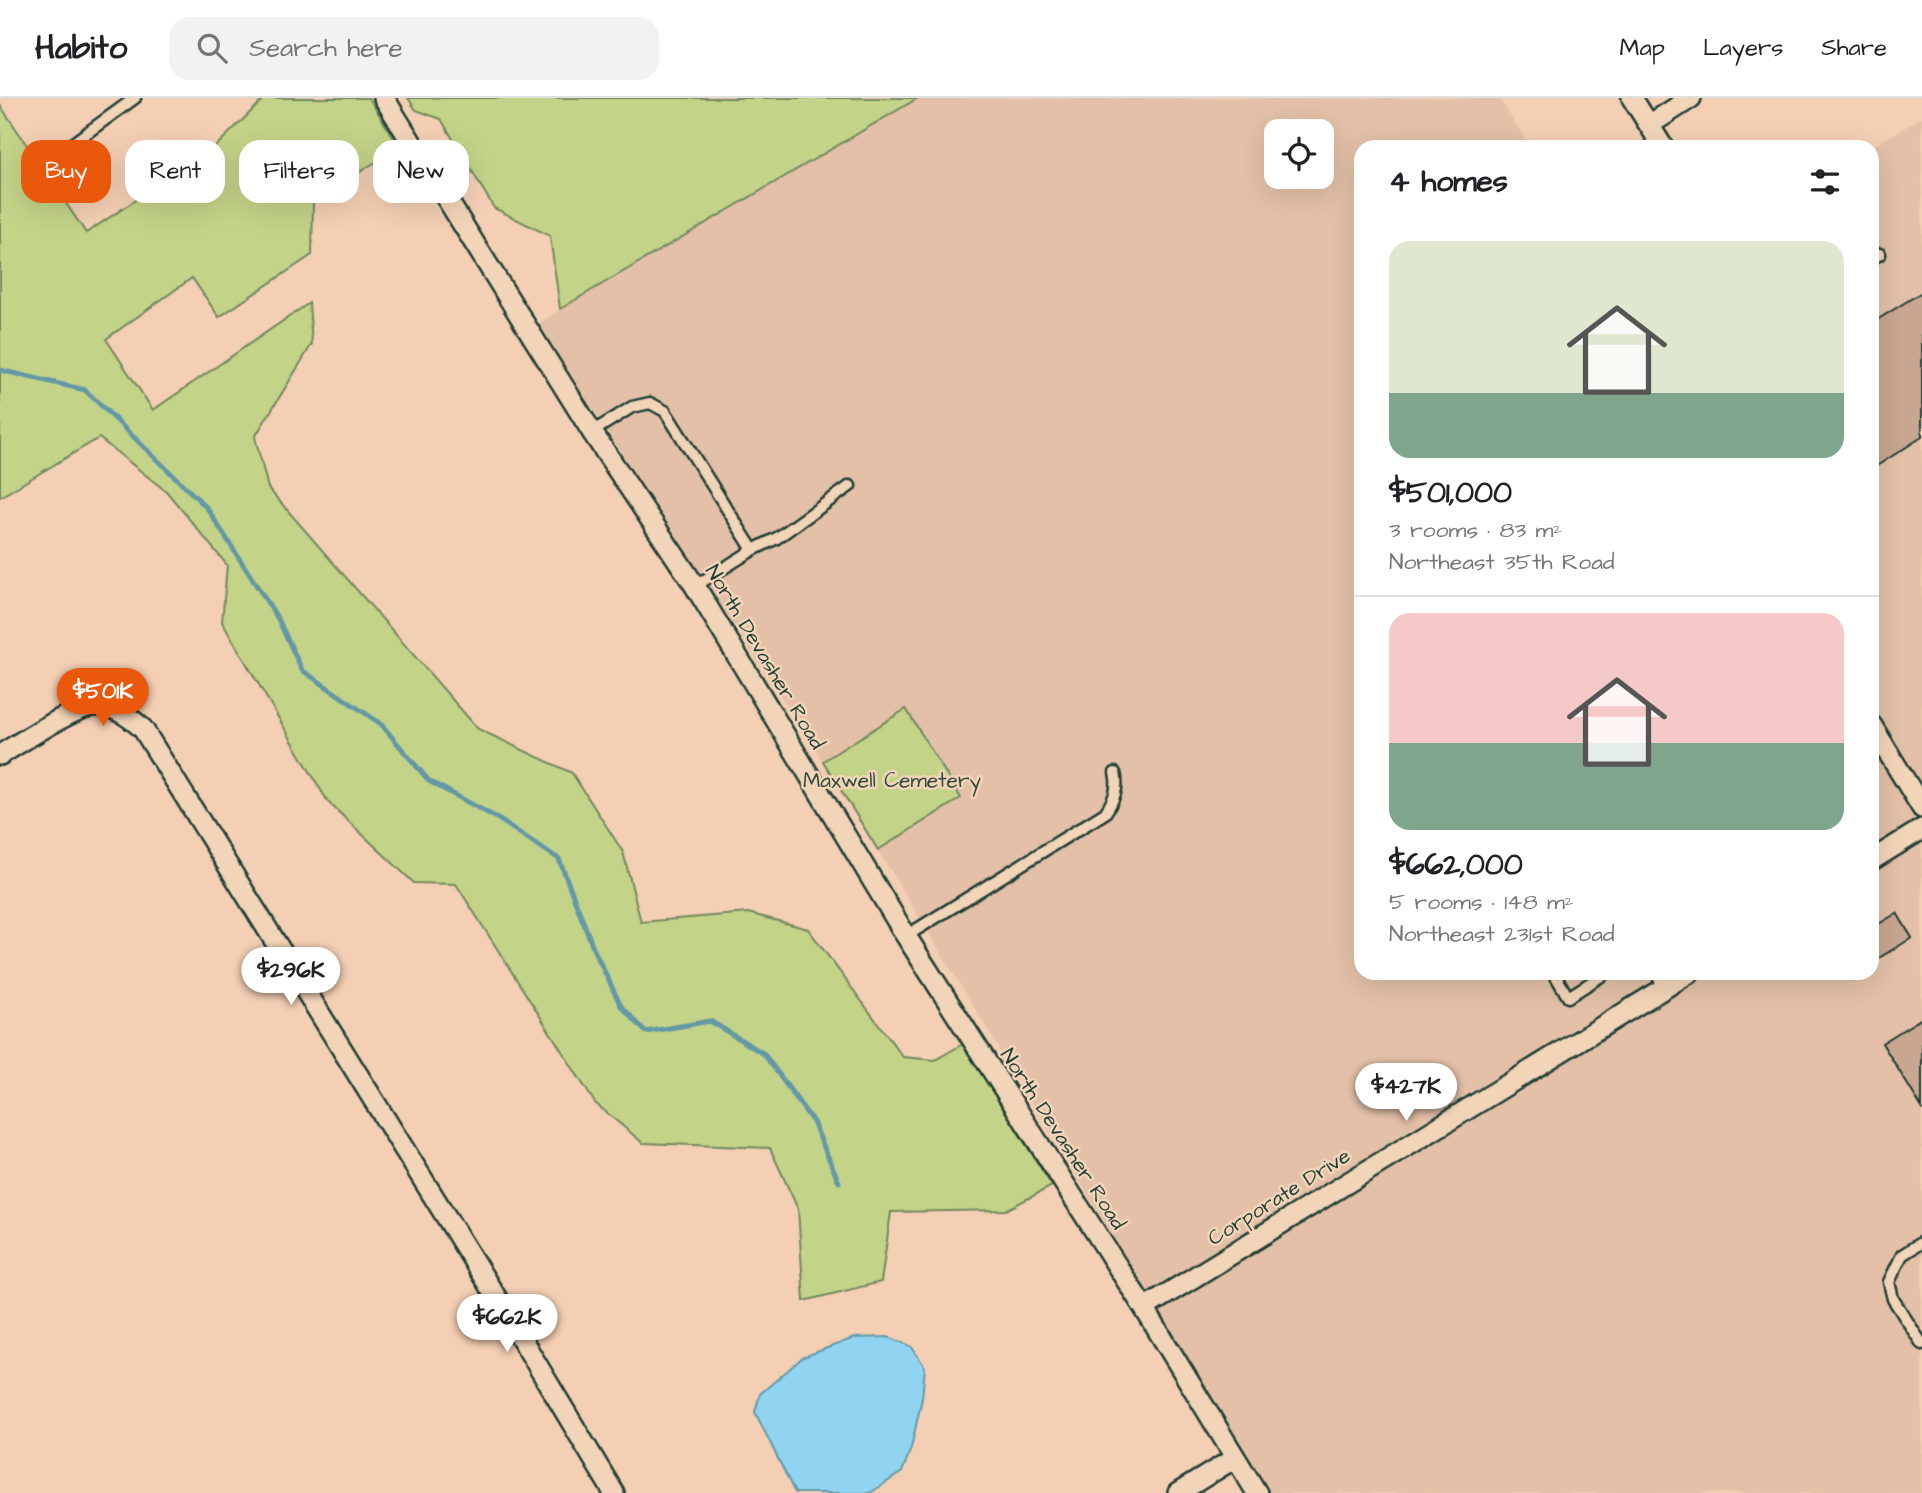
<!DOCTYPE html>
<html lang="en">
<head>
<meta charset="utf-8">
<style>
	:root { --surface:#fff; --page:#f2f2f2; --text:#202124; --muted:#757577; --line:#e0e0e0; --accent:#ea580c }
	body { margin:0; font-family:"Architects Daughter",sans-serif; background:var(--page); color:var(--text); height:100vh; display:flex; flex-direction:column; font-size:26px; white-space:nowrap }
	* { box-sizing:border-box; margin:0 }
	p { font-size:23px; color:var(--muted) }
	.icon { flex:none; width:38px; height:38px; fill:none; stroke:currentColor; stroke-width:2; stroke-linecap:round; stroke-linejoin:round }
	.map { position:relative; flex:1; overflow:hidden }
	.side { position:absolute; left:1354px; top:42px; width:525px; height:840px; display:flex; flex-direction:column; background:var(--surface); border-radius:21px; box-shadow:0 7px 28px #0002 }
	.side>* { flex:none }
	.guide { position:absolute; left:21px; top:42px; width:665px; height:63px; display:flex; gap:14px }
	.fabs { position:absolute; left:1264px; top:21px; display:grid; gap:14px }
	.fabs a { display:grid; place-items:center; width:70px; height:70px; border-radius:14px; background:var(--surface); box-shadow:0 7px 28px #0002; font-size:35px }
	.price { position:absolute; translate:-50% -60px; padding:0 16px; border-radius:24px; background:#fff; color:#222; font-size:23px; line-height:46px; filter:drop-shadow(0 2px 4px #0008) }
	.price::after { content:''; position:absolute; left:50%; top:42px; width:21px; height:16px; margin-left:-10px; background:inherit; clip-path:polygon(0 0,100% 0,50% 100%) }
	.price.current { background:var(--accent); color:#fff }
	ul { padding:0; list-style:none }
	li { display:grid; align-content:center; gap:14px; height:371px; padding:0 35px }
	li+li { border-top:2px solid var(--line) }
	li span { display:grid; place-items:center; height:217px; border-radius:21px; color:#555 }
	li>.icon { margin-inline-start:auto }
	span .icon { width:126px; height:126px; fill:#fffc; stroke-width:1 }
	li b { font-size:30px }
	h2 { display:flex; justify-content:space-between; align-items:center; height:84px; padding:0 35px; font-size:30px }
	.chip { padding:0 24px; border-radius:21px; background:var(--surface); box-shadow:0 7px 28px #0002; font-size:24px; line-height:63px }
	.chip.current { background:var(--accent); color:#fff }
	header { display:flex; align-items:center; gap:42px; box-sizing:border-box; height:98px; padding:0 35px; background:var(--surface); border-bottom:2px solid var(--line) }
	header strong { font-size:33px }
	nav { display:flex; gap:38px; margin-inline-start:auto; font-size:24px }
	.search { width:490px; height:63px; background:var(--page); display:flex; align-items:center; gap:18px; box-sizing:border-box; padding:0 24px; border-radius:21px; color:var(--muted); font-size:26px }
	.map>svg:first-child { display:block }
	.built { fill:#e3c0a7; fill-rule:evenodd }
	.green { fill:#c3d388; stroke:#71885e; stroke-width:2 }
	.water { fill:#90d4f2; stroke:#6398a6; stroke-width:2 }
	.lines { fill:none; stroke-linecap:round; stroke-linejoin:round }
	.stream { stroke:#6398a6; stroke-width:5 }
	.building { fill:#c8a68f; stroke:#1f3d34; stroke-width:2 }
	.service-casing { stroke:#1f3d34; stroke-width:15 }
	.minor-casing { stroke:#1f3d34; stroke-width:24 }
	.service { stroke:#f2d4b8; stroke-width:10 }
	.minor { stroke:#f2d4b8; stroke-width:19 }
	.labels { text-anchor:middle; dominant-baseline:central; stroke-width:5; stroke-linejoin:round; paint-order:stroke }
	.street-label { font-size:21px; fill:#1f3d34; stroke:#f2d4b8 }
	.park-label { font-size:21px; fill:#2f4c3c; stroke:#f2d4b8 }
</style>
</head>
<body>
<header>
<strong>Habito</strong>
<div class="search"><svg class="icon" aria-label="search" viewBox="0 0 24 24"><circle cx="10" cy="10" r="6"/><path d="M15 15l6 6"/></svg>Search here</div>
<nav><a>Map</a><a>Layers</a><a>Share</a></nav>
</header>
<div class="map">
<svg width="1922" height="1395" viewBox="0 0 1922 1395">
	<rect width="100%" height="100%" fill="#f4cfb4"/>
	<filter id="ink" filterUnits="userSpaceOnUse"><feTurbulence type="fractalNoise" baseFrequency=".0143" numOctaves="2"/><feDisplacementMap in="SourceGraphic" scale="14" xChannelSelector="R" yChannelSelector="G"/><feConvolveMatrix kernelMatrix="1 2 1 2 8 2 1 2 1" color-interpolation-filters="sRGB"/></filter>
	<g filter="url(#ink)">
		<!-- built -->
		<path class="built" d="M918 0H1499L1530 49H1362V875H1872V49L1922 19V1395H1270L878 752 961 700 906 612 823 663 537 226ZM1276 33H1321V79H1276Z"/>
		<!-- green -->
		<path class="green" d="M265 0H369L399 49 313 104 312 157 219 219 192 180 106 241 153 312 309 205 312 246 255 339 268 390 478 631 572 675 623 754 641 824 748 815 808 831 903 959 935 962 963 946 1052 1088 1006 1112 891 1114 881 1184 804 1203 798 1111 770 1050 643 1045 595 1005 456 786 414 785 328 704 222 524 227 467 167 394 99 340 0 399V7L86 135 215 49Z
			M408 0H918L560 211 550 138 494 110 441 21 416 12Z
			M906 611 961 700 878 752 823 663Z"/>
		<!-- water -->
		<path class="water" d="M888 1239 911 1248 925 1269 922 1300 911 1350 902 1374 870 1395H795L755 1314 760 1296 803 1259 854 1240Z"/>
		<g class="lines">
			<!-- stream -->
			<path class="stream" d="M0 272 85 292 207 410 278 521 302 572 381 626 429 683 495 719 559 761 594 852 621 908 646 934 710 923 764 956 813 1024 839 1084"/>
		</g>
		<!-- building -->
		<path class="building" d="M1922 194V339L1872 371V225Z
			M1897 815 1912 840 1872 864V830Z
			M1922 920V1010L1882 945Z"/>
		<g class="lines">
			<!-- service casing -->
			<g class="service-casing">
				<path id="service" d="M55 58 135 0
					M1872 161 1880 156
					M592 334 632 309 650 305 665 313 753 452 695 488
					M753 452 777 440 850 388
					M906 838 1105 715C1114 702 1119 690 1115 675
					M1554 875 1568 899 1606 875
					M1656 875 1665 890
					M1922 1144 1902 1157 1889 1184 1893 1201 1922 1246"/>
			</g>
			<!-- minor casing -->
			<g class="minor-casing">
				<path id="minor" d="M384 0 592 334 695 488 906 838 1144 1210 1257 1395
					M1632 0 1663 49
					M1649 27 1691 0
					M1872 628 1922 710
					M0 657C19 645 73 610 93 608 112 606 130 619 143 631L509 1220 614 1395
					M1872 762 1922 731
					M1144 1210 1689 875
					M1178 1395 1235 1360"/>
			</g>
			<!-- service -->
			<use href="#service" class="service"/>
			<!-- minor -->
			<use href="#minor" class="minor"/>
		</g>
	</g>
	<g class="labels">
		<!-- street labels -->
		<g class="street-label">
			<text transform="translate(765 559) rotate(59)">North Devasher Road</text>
			<text transform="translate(1063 1041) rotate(57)">North Devasher Road</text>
			<text transform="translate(1279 1099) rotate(-32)">Corporate Drive</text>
		</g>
		<!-- park labels -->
		<g class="park-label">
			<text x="892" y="682">Maxwell Cemetery</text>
		</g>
	</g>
</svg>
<div class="fabs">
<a><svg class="icon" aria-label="locate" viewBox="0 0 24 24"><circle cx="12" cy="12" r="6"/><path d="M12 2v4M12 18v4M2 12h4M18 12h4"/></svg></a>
</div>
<b class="price current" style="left:103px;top:630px">$501K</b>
<b class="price" style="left:291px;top:909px">$296K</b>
<b class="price" style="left:1406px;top:1025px">$427K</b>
<b class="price" style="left:507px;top:1256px">$662K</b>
<div class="guide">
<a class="chip current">Buy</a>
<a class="chip">Rent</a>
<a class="chip">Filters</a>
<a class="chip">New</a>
</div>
<section class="side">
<h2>4 homes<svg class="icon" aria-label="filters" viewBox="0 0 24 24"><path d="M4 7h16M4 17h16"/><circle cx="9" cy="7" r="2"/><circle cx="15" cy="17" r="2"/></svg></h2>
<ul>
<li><span style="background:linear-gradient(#dfe7d0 70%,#7fa58c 0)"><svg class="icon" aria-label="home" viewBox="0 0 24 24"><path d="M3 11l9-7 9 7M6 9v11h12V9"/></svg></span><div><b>$501,000</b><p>3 rooms · 83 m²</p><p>Northeast 35th Road</p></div></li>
<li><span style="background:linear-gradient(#f6c9c9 60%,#7fa58c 0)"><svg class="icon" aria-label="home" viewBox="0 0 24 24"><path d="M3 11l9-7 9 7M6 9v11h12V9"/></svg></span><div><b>$662,000</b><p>5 rooms · 148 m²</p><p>Northeast 231st Road</p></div></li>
</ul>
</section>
</div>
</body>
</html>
